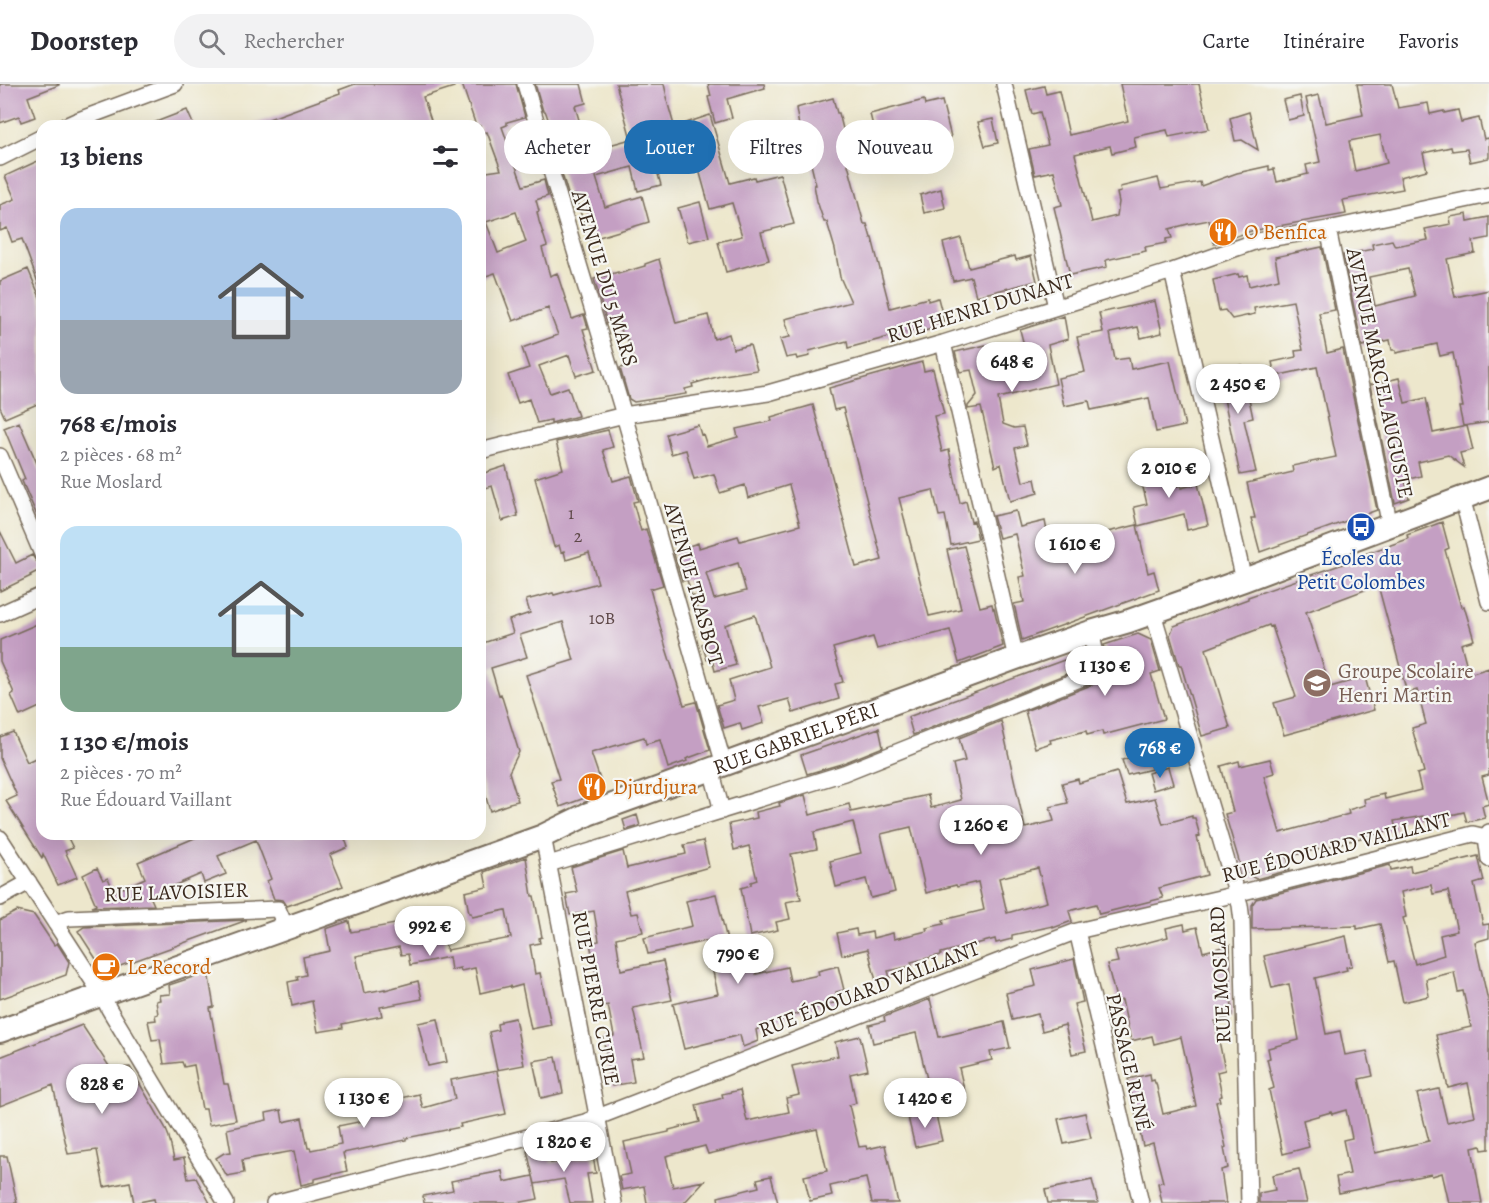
<!DOCTYPE html>
<html lang="fr">
<head>
<meta charset="utf-8">
<style>
	:root { --surface:#fff; --page:#f2f2f3; --text:#2b2b33; --muted:#7c7c81; --line:#e1e1e2; --accent:#1f6fb2 }
	body { margin:0; font-family:Alegreya,serif; background:var(--page); color:var(--text); height:100vh; display:flex; flex-direction:column; font-size:22px; white-space:nowrap }
	* { box-sizing:border-box; margin:0 }
	p { font-size:20px; color:var(--muted) }
	.icon { flex:none; width:33px; height:33px; fill:none; stroke:currentColor; stroke-width:2; stroke-linecap:round; stroke-linejoin:round }
	.map { position:relative; flex:1; overflow:hidden }
	.drawer { position:absolute; left:36px; top:36px; width:450px; height:720px; display:flex; flex-direction:column; background:var(--surface); border-radius:18px; box-shadow:0 6px 24px #0002 }
	.drawer>* { flex:none }
	.hud { position:absolute; left:504px; top:36px; width:570px; height:54px; display:flex; gap:12px }
	.price { position:absolute; translate:-50% -51px; padding:0 14px; border-radius:21px; background:#fff; color:#222; font-size:20px; line-height:39px; filter:drop-shadow(0 2px 3px #0008) }
	.price::after { content:''; position:absolute; left:50%; top:36px; width:18px; height:14px; margin-left:-9px; background:inherit; clip-path:polygon(0 0,100% 0,50% 100%) }
	.price.current { background:var(--accent); color:#fff }
	ul { padding:0; list-style:none }
	li { display:grid; align-content:center; gap:12px; height:318px; padding:0 24px }
	li span { display:grid; place-items:center; height:186px; border-radius:18px; color:#555 }
	li>.icon { margin-inline-start:auto }
	span .icon { width:108px; height:108px; fill:#fffc; stroke-width:1 }
	li b { font-size:26px }
	h2 { display:flex; justify-content:space-between; align-items:center; height:72px; padding:0 24px; font-size:26px }
	.tag { padding:0 21px; border-radius:27px; background:var(--surface); box-shadow:0 6px 24px #0002; font-size:21px; line-height:54px }
	.tag.current { background:var(--accent); color:#fff }
	header { display:flex; align-items:center; gap:36px; box-sizing:border-box; height:84px; padding:0 30px; background:var(--surface); border-bottom:2px solid var(--line) }
	header strong { font-size:28px }
	nav { display:flex; gap:33px; margin-inline-start:auto; font-size:21px }
	.search { width:420px; height:54px; background:var(--page); display:flex; align-items:center; gap:15px; box-sizing:border-box; padding:0 21px; border-radius:33px; color:var(--muted); font-size:22px }
	.map>svg:first-child { display:block }
	.building { fill:#c49fc3; fill-rule:evenodd }
	.lines { fill:none; stroke-linecap:round; stroke-linejoin:round }
	.street-casing { stroke:#796c5b; stroke-width:18 }
	.secondary-casing { stroke:#796c5b; stroke-width:26 }
	.street { stroke:#fff; stroke-width:15 }
	.secondary { stroke:#fff; stroke-width:22 }
	.labels { text-anchor:middle; dominant-baseline:central; stroke-width:4.5; stroke-linejoin:round; paint-order:stroke }
	.number-label { font-size:18px; fill:#5d4747 }
	.food-label { font-size:21px; fill:#c56008; stroke:#f6f6f2; text-anchor:start }
	.street-label { font-size:21px; fill:#3b2a1e; stroke:#f6f6f2 }
	.transit-label { font-size:21px; fill:#164399; stroke:#f6f6f2 }
	.education-label { font-size:21px; fill:#785e54; stroke:#f6f6f2; text-anchor:start }
</style>
</head>
<body>
<header>
<strong>Doorstep</strong>
<div class="search"><svg class="icon" aria-label="search" viewBox="0 0 24 24"><circle cx="10" cy="10" r="6"/><path d="M15 15l6 6"/></svg>Rechercher</div>
<nav><a>Carte</a><a>Itinéraire</a><a>Favoris</a></nav>
</header>
<div class="map">
<svg width="1489" height="1119" viewBox="0 0 1489 1119">
	<rect width="100%" height="100%" fill="#f6f6f2"/>
	<filter id="ink" filterUnits="userSpaceOnUse"><feTurbulence type="fractalNoise" baseFrequency=".0167" numOctaves="2"/><feDisplacementMap in="SourceGraphic" scale="12" xChannelSelector="R" yChannelSelector="G"/><feConvolveMatrix kernelMatrix="1 2 1 2 8 2 1 2 1" color-interpolation-filters="sRGB"/></filter>
	<filter id="wash" filterUnits="userSpaceOnUse"><feTurbulence type="fractalNoise" baseFrequency=".008" numOctaves="4" result="noise"/><feDisplacementMap in="SourceGraphic" scale="24" xChannelSelector="R" yChannelSelector="G"/><feGaussianBlur stdDeviation="1.35" result="paint"/><feColorMatrix in="noise" values="0 0 0 0 0 0 0 0 0 0 0 0 0 0 0 0 0 1.4 0 .05"/><feComposite in="paint" operator="in"/></filter>
	<g filter="url(#wash)">
		<rect width="100%" height="100%" fill="#ede7cc"/>
		<g id="blocks">
			<!-- building -->
			<path class="building" d="M0 0H59V1L28 13 35 33 21 38 19 32 0 39Z
				M355 0H454V3L423 13 433 42H255V40L340 9 339 6Z
				M462 0H516L525 33 507 38V41L502 43 523 102 544 96 548 112 536 116 539 127 537 128 539 137 547 162 542 164 550 192 557 189 572 235 584 231 588 244 583 245 596 286 576 292 569 271 539 282 550 309 568 303 578 332 551 339V336L537 339 529 315 518 319 508 291 529 284 522 264 558 251 548 224 513 237 495 189 480 194V89L501 86 487 48 480 50V42H476ZM516 128 526 158 498 169 486 138Z
				M535 0H581L586 19 575 22 588 67 631 55 616 0H664L667 13H666L677 52 660 57 662 63 651 66 661 101 638 107 632 83 596 93 605 123 642 112 649 138 589 156 575 111 569 113 553 60 556 59 546 29 545 27H543Z
				M708 0H764L765 4 727 15 732 34 715 39 708 13 711 12Z
				M1120 0H1199L1209 45 1169 53 1167 46 1134 53 1136 63 1112 69 1110 62 1075 70 1092 138 1117 132 1119 118 1117 109 1121 108 1120 103 1158 94 1161 105 1200 98 1201 102 1237 89 1269 82V86L1274 85 1277 98 1308 90 1306 81 1320 78 1306 14 1319 11 1326 39 1363 31 1357 0H1392L1398 24 1428 19 1430 30 1444 27V29L1458 26 1461 38 1479 34 1484 55 1489 54V74L1470 78 1467 65 1452 67 1451 63 1423 69 1427 86 1400 93 1403 105 1343 116 1346 130 1251 147 1214 160 1209 136 1188 140 1169 145 1172 154 1166 155V159L1145 163 1146 167 1106 176 1107 183 1070 191 1054 123 1062 121 1054 87 1035 91 1029 65 1048 61 1040 28 1032 30 1026 6 1044 2 1046 10 1059 7 1069 51 1128 37ZM1380 51 1387 79 1355 87 1349 57Z
				M1300 12 1304 32 1288 36 1283 16Z
				M833 14 837 29H839L847 61H846L850 76 847 77 864 140H867L871 154H872L890 224 928 214V217L938 214 944 237 933 240 934 244 919 249 918 245 848 264 847 257 809 267 810 272 797 275 796 272 786 274 780 255 790 253 785 235 851 218 840 193 835 165 827 138H824L817 117 814 101H816L803 47 800 48 796 24Z
				M924 16 925 21 942 17 951 53 926 59 903 62 902 60 877 66 873 50H875L870 30Z
				M187 26 194 42H148V41Z
				M1249 28 1258 66 1242 56 1235 57 1230 34Z
				M710 31 730 99 754 93 755 96 780 90 794 140 761 148 769 176 726 188 718 158 742 152 732 119 710 125 686 39Z
				M993 35 998 59 985 62 978 38Z
				M42 75V204H40L22 155 12 158 7 144 0 147V121L15 115 5 92Z
				M941 105 945 124 924 129 920 111Z
				M700 118 709 153 688 158 678 124Z
				M1467 130 1468 137 1489 133V154L1473 157 1475 169 1447 175 1455 213 1489 206V338L1463 342 1459 323H1463L1453 269 1440 272 1437 260 1396 269V266H1392L1390 256 1362 262 1343 171 1373 165 1372 160 1392 156 1395 162 1428 156 1425 145 1451 140 1450 133ZM1408 185 1415 212 1375 222 1369 193Z
				M961 154 969 184 1015 172 1016 176 1031 172 1037 197 976 212 971 193 953 197 943 159Z
				M1322 163 1335 226 1319 229 1327 269 1343 265 1377 426 1260 468 1251 434H1255L1247 399 1293 388 1292 382 1336 373 1317 283 1275 292 1272 278 1296 273 1295 267 1303 266 1293 217 1254 224 1255 230 1232 235 1225 226 1219 227 1213 196 1238 190 1239 193 1247 191 1249 202 1279 195 1275 173Z
				M659 175 676 239 708 231 714 255 729 250 733 265 750 261 757 286 724 291 692 300 693 303 685 305 686 310 634 318 629 315 620 284 635 280 626 251 623 252 618 236 607 239 594 195 618 188V190L645 182V180Z
				M28 185 42 218V318L5 334 0 323V197Z
				M1155 217 1162 249 1141 254 1138 243 1110 249 1115 276 1129 274 1131 285 1170 277 1185 342 1156 348 1149 314 1091 326 1089 317 1064 322 1058 294 1085 288 1077 253 1103 248 1099 229Z
				M1064 232 1068 255 1048 261 1056 300 998 314 1003 340 1014 344 1023 343 1027 361 1015 364 1023 398 1035 395 1038 409 1010 417 1001 380 995 383 981 323 968 325V322L977 311 971 286 960 288 955 268 986 261 988 273 1025 265 1020 246Z
				M922 278 924 287 933 285 944 330 934 332 942 368 949 366 960 419 966 417 971 438 974 437 978 455 951 461 945 431 939 432 933 406 899 414 929 532 961 525 947 466 964 462 980 523 992 520 993 525 994 524 1003 562 959 579 950 546 877 565 873 553 833 564 843 598 835 600 839 615 793 629 789 615 759 623 764 639 742 646 740 639 724 644 717 621 734 616 729 596 770 583 755 531 725 541 736 581 715 587 712 575 707 576 702 560 707 558 694 512H692L687 496 682 497 673 467 698 459 699 464 738 452 740 457 800 441 789 401 748 414 745 401 720 409 714 390 694 395 686 366 671 370 666 350 698 341 701 351 703 350 707 362 738 353 736 345 772 337 771 333 813 321 856 483 882 476 843 324 834 326 829 304ZM738 479 746 507 714 515 706 489Z
				M1242 281 1253 334 1244 336 1256 388 1240 391 1218 286Z
				M1399 294 1405 319 1426 314 1433 349 1467 342 1473 366 1460 369 1464 383 1448 371 1418 378 1421 392 1405 396 1409 414 1395 419 1370 301Z
				M19 338 42 391V443L22 397 25 395 4 344Z
				M608 346 613 363 603 366 613 397 631 392 638 417 633 418 641 447 646 445 663 501 650 505 666 564 684 621 696 618 710 666 686 675 687 677 668 684 660 656 646 660 644 653 591 669 604 707 560 723 551 697 559 695 526 591 574 576 563 538 520 551 527 573 491 584 499 611 501 610 519 668 509 688 518 717 509 719V720L490 727 480 693V560L513 549 509 536 530 529 526 516 553 509 554 511 598 499 589 469 566 476 564 467 561 468 559 461 554 463 535 394 563 385 556 358Z
				M1173 380 1177 402 1181 401V404L1198 400 1208 441 1187 446 1184 430 1138 442 1134 423 1147 420 1139 387Z
				M506 382 518 432 502 437 492 402 485 404 481 390Z
				M1016 427 1020 443 1045 437 1051 467 1084 460 1082 454 1137 441 1148 489 1154 487 1159 506 1022 556 1014 520 1024 518 1019 493 1025 492 1015 450 999 454 993 432Z
				M1442 438 1449 464 1445 466 1461 523 1464 522 1474 556 1461 560 1469 590 1489 584V691L1482 693 1489 720 1482 722 1485 734 1467 738 1464 728 1425 737 1423 732 1394 737 1396 745 1287 773 1290 786 1256 795 1242 787 1225 730 1233 728 1221 682 1239 677 1240 682 1270 675 1274 689 1264 692 1280 749 1349 730 1348 726 1365 721 1364 715 1384 710 1385 715 1421 706 1417 690 1424 688 1412 644 1426 640 1417 606 1407 609 1378 501 1306 528 1330 603 1365 593 1374 626 1284 651 1274 619 1296 613 1272 542 1270 543 1269 541 1206 565 1230 644 1202 652 1181 581H1179L1170 551 1174 542 1248 515V513L1366 472 1365 470 1408 455 1407 451Z
				M0 447 16 479 32 471 36 477 42 480V485L30 491 31 492 0 507Z
				M42 538V622L20 632 11 611 14 609 0 577V556Z
				M1138 550 1151 556 1160 587 1151 590 1164 635 1103 651 1102 647 1087 651 1086 647 1050 656 1051 659 1035 664 1025 627 1104 596 1108 593 1110 585 1104 561Z
				M1086 568 1089 581 913 651 908 633Z
				M1001 637 1025 744 1054 737 1050 723 1068 719 1062 699 1078 695 1079 699 1117 688 1127 720 1155 714 1163 740 1192 732V734H1195L1200 752 1197 753 1207 791 1159 804 1163 814 1099 830 1096 820 1069 827 1072 837 1053 844V842L1012 851V855L996 859 995 855 941 869V871L911 878 912 882 888 887 890 894 876 897 868 865 842 871 837 849 856 845 857 851 872 848 873 854 893 849 894 855 927 847 926 844 944 840 943 836 984 826 978 798 957 803 956 801 926 809 911 743 881 750 895 808 871 814 866 795 836 803 830 777 861 769 853 738 814 748 817 765 791 770 801 815 786 818 790 835 776 838 778 846 750 852 741 804 751 801V798L757 796 749 762 734 766 729 740 757 734 756 728 780 722 779 719 805 711 810 731 849 720 851 728 928 711 931 724 961 716 953 680 965 677 959 654ZM1038 784 1047 818 1007 829 999 794Z
				M879 644 883 663 841 680 807 690 801 671Z
				M13 648 27 678 42 671V750H66L73 764 65 767 77 793 58 801 43 770 42 774 6 717 17 712 0 674V653Z
				M1147 669 1152 685 1127 691 1122 676Z
				M1168 683 1173 700 1153 706 1148 689Z
				M637 731 640 742 626 746 623 736Z
				M204 750H343L348 763 330 771 343 802 287 822 283 816 274 815 267 797 271 795 256 756 218 772 226 790 204 799 201 790 150 812 154 821 92 823 96 821 83 791 97 784 103 796 108 794 114 808 145 794 138 778Z
				M703 757 709 783 625 807 631 830 638 829 643 848 616 854 621 886 663 877 672 916 633 924 644 973 630 975 634 998 612 1002 603 954 614 952 608 921 602 922 590 859 599 857 594 827 570 831 566 810 577 808 571 783 623 767 627 784 686 770 684 761Z
				M1478 772 1484 797 1474 800 1483 841 1489 840V854L1475 858 1489 921V1065L1482 1066 1481 1062 1472 1064 1482 1119H1449L1442 1089 1432 1092 1431 1090 1339 1109 1336 1093 1350 1090 1343 1056 1352 1054 1346 1026 1332 1030 1331 1028 1303 1036 1309 1063 1283 1070 1269 1006 1274 1004 1267 975 1270 974 1268 964 1299 956 1289 900 1272 904 1264 872 1346 852 1352 882 1346 883 1347 886 1315 894 1326 950 1340 947 1345 971 1367 967 1373 992 1359 995 1375 1069 1429 1057 1417 1010 1439 1005 1447 1038 1475 1032 1468 999 1448 1004 1436 951 1471 943 1463 907 1458 908 1454 888 1426 895 1429 912 1403 918 1394 877 1389 878 1380 840 1357 845V842L1252 845V821L1256 815 1390 781 1391 786 1410 782 1411 788ZM1431 801 1433 810 1448 807 1457 847 1440 851 1444 871 1415 880 1403 834 1406 833 1401 808Z
				M526 773 532 812H534L542 853 539 854 540 859 530 861 535 890 540 889 551 941 531 945 522 901 511 904 510 902 480 909 475 884 461 887 460 884 451 886 449 873 410 881 408 870 401 871 399 863 356 872 364 909 385 905V906L418 897 422 915 380 923 382 932 342 940 343 944 318 948 312 917 292 922 288 898 298 896 297 893 306 891 303 873 330 867 326 845 349 837 351 848 406 838 409 855 443 849 447 868V866L511 854 506 826 472 833 471 829H469L465 808 487 803 484 788Z
				M716 810 731 873 751 868 756 890 787 883 790 897 819 891 818 887 838 882 844 906 836 908 838 918 797 928 798 930 788 932V934L768 939 756 946 758 957 743 963 740 951 684 965 673 920 718 910 706 857 648 870 644 854 692 842 686 817Z
				M17 827 34 831 54 861 57 859 69 878 66 891 0 915V836Z
				M247 836 112 885 100 881 78 847 84 843Z
				M1184 840 1185 846 1197 843 1203 868 1230 861 1232 933 1215 937 1225 986 1217 988 1222 1012 1219 1013 1220 1017 1216 1018 1226 1063 1224 1064 1228 1084 1221 1086 1226 1119H1162L1158 1099 1163 1098 1153 1059 1143 1062 1128 995 1150 990 1151 997 1154 996 1155 999H1156L1163 1030 1196 1022 1193 1007 1181 953 1154 960 1152 952 1131 957 1122 916 1117 918 1107 880 1118 878 1115 867 1168 853 1166 844Z
				M1074 875 1083 918 1074 920 1086 967 1072 970 1065 941 1042 947 1038 930 1012 936 1006 909 1036 902 1032 886Z
				M208 888 214 923 210 924 224 1000H228L236 1036 209 1041 206 1025H202L194 981 184 983 182 978 164 980 160 955 152 956 148 937 156 936 155 931 158 930 156 917 160 916 159 911 170 910 169 901Z
				M930 915 939 953 1004 938 1010 964 990 968 992 976 959 984 965 1009 932 1016 916 949 873 959 869 941 885 937 884 933Z
				M515 934 524 981 497 986 489 948 498 946 497 940 501 939V937Z
				M438 935 447 978 428 982 418 939Z
				M82 941 109 982 110 985H112L113 987 119 984 130 983 165 1043 169 1053 174 1076 184 1074 188 1095 196 1094 210 1119H155L154 1115 134 1119 130 1098 104 1103 97 1066 68 1070 53 1001 0 1022V973Z
				M860 952 868 986 850 990 856 1019 849 1021 859 1063 866 1062 867 1065 885 1061 898 1119H872L866 1094 830 1102 832 1112 810 1117 804 1092 827 1087 817 1045 708 1070 705 1062 666 1072 673 1103 704 1097 684 1119H647L644 1102 622 1106 619 1092 631 1090 624 1058 669 1048V1046L700 1038 696 1021 723 1014 722 1010 740 1006 747 1037 789 1028 786 1014 799 1011 792 982 838 972 835 958Z
				M556 973 563 1009 541 1014 533 977Z
				M497 987 506 1030 460 1040 461 1043 406 1054V1056L343 1069 347 1087 314 1095V1098L301 1101 294 1067 242 1076 244 1089 227 1092 216 1074 224 1069 231 1068 227 1045 267 1036 266 1029 281 1026 283 1038 302 1034 308 1064H310L311 1066 341 1060 338 1042 368 1036 365 1022 419 1010 423 1024 455 1015 451 996Z
				M935 1027 942 1057 915 1063 908 1033Z
				M1085 1029 1091 1054 1064 1060 1058 1035Z
				M547 1062 551 1079 593 1072 596 1089 587 1090 592 1119H570L564 1095 535 1100 527 1067Z
				M0 1072H7L17 1119H0Z
				M1299 1085 1307 1119H1259V1109L1275 1106 1272 1091Z
				M502 1087 504 1098 533 1092 538 1115 517 1119H424L423 1112 453 1106 451 1097Z
				M771 1092 778 1119H719L718 1113 759 1103 757 1095Z
				M1092 1096 1098 1119H1048L1045 1106Z"/>
		</g>
	</g>
	<g filter="url(#ink)">
		<use href="#blocks" fill-opacity="0" stroke="#796c5b" stroke-width="1.5"/>
		<g class="lines">
			<!-- street casing -->
			<g class="street-casing">
				<path id="street" d="M525 0 624 331 724 681
					M1004 0 1056 223
					M65 42 76 37 175 0
					M0 74 42 53
					M1328 145 1390 442
					M1172 187 1244 496
					M943 259 1016 574
					M480 367 624 331 768 309 943 259 1172 187 1257 157 1328 145 1489 111
					M0 372 42 470
					M1462 413 1489 518
					M1153 529 1240 821 1242 837 1249 1119
					M0 530 42 511
					M711 685 722 727
					M1489 748 1486 753 1489 775
					M543 752 614 1119
					M0 754 102 911 109 925 226 1119
					M549 780 844 689 1100 587 1091 548
					M0 814 29 798
					M55 839 69 834 278 825 286 844
					M1077 847 1141 1119
					M274 1119 585 1038 1077 847 1224 813 1473 750 1486 753"/>
			</g>
			<!-- secondary casing -->
			<g class="secondary-casing">
				<g id="secondary">
					<path id="s1" d="M0 947 543 752 588 730 635 713 1016 574 1091 548 1129 537 1244 496 1489 404"/>
				</g>
			</g>
			<!-- street -->
			<use href="#street" class="street"/>
			<!-- secondary -->
			<use href="#secondary" class="secondary"/>
		</g>
	</g>
	<!-- icons -->
	<defs>
		<g id="restaurant-disc" transform="scale(1.5)"><circle r="9.5" fill="#e8710a" stroke="#f6f6f2"/><path d="M-5-6h1v4h1v-4h1v4h1v-4h1v5L-1.5 .5V6h-2V.5L-5-1ZM5-6V6H3V1.5H1.5Q1.5-4 5-6Z" fill="#fff"/></g>
		<g id="bus-disc" transform="scale(1.5)"><circle r="9.5" fill="#1a4fb4" stroke="#f6f6f2"/><path d="M-5-6H5V4H4V6H2V4H-2V6H-4V4H-5ZM-3.5-4V0h7V-4ZM-3.5 1.2v1.5H-2V1.2ZM2 1.2v1.5H3.5V1.2Z" fill="#fff"/></g>
		<g id="school-disc" transform="scale(1.5)"><circle r="9.5" fill="#8d6e63" stroke="#f6f6f2"/><path d="M0-5L7-2L0 1L-7-2ZM-4 1L0 2.5L4 1V4Q0 6-4 4Z" fill="#fff"/></g>
		<g id="cafe-disc" transform="scale(1.5)"><circle r="9.5" fill="#e8710a" stroke="#f6f6f2"/><path d="M-5.5-4.5H6V0H3Q3 3.5 0 3.5H-2.5Q-5.5 3.5-5.5 0ZM3-3.2v2h1.7v-2ZM-6 4.5H4V6H-6Z" fill="#fff"/></g>
	</defs>
	<g fill-rule="evenodd">
		<use href="#restaurant-disc" x="1223" y="148"/>
		<use href="#bus-disc" x="1361" y="443"/>
		<use href="#school-disc" x="1317" y="599"/>
		<use href="#restaurant-disc" x="592" y="703"/>
		<use href="#cafe-disc" x="106" y="883"/>
	</g>
	<g class="labels">
		<!-- number labels -->
		<g class="number-label">
			<text x="571" y="429">1</text>
			<text x="578" y="452">2</text>
			<text x="602" y="534">10B</text>
		</g>
		<!-- food labels -->
		<g class="food-label">
			<text x="1244" y="148">O Benfica</text>
			<text x="613" y="703">Djurdjura</text>
			<text x="127" y="883">Le Record</text>
		</g>
		<!-- street labels -->
		<g class="street-label">
			<text transform="translate(605 194) rotate(73)">AVENUE DU 5 MARS</text>
			<text transform="translate(980 224) rotate(-17)">RUE HENRI DUNANT</text>
			<text transform="translate(1380 289) rotate(78)">AVENUE MARCEL AUGUSTE</text>
			<text transform="translate(694 500) rotate(74)">AVENUE TRASBOT</text>
			<text stroke="none"><textPath href="#s1" startOffset="848">RUE GABRIEL PÉRI</textPath></text>
			<text transform="translate(1336 763) rotate(-14)">RUE ÉDOUARD VAILLANT</text>
			<text transform="translate(176 808) rotate(-2)">RUE LAVOISIER</text>
			<text transform="translate(1220 891) rotate(-93)">RUE MOSLARD</text>
			<text transform="translate(869 905) rotate(-21)">RUE ÉDOUARD VAILLANT</text>
			<text transform="translate(596 914) rotate(79)">RUE PIERRE CURIE</text>
			<text transform="translate(1129 978) rotate(77)">PASSAGE RENÉ</text>
		</g>
		<!-- transit labels -->
		<g class="transit-label">
			<text x="1361" y="474">Écoles du<tspan x="1361" dy="24">Petit Colombes</tspan></text>
		</g>
		<!-- education labels -->
		<g class="education-label">
			<text x="1338" y="587">Groupe Scolaire<tspan x="1338" dy="24">Henri Martin</tspan></text>
		</g>
	</g>
</svg>
<b class="price" style="left:1012px;top:309px">648 €</b>
<b class="price" style="left:1238px;top:331px">2 450 €</b>
<b class="price" style="left:1169px;top:415px">2 010 €</b>
<b class="price" style="left:1075px;top:491px">1 610 €</b>
<b class="price" style="left:1105px;top:613px">1 130 €</b>
<b class="price current" style="left:1160px;top:695px">768 €</b>
<b class="price" style="left:981px;top:772px">1 260 €</b>
<b class="price" style="left:430px;top:873px">992 €</b>
<b class="price" style="left:738px;top:901px">790 €</b>
<b class="price" style="left:102px;top:1031px">828 €</b>
<b class="price" style="left:364px;top:1045px">1 130 €</b>
<b class="price" style="left:925px;top:1045px">1 420 €</b>
<b class="price" style="left:564px;top:1089px">1 820 €</b>
<div class="hud">
<a class="tag">Acheter</a>
<a class="tag current">Louer</a>
<a class="tag">Filtres</a>
<a class="tag">Nouveau</a>
</div>
<section class="drawer">
<h2>13 biens<svg class="icon" aria-label="filters" viewBox="0 0 24 24"><path d="M4 7h16M4 17h16"/><circle cx="9" cy="7" r="2"/><circle cx="15" cy="17" r="2"/></svg></h2>
<ul>
<li><span style="background:linear-gradient(#a9c7e8 60%,#9aa5b1 0)"><svg class="icon" aria-label="home" viewBox="0 0 24 24"><path d="M3 11l9-7 9 7M6 9v11h12V9"/></svg></span><div><b>768 €/mois</b><p>2 pièces · 68 m²</p><p>Rue Moslard</p></div></li>
<li><span style="background:linear-gradient(#bfe0f5 65%,#7fa58c 0)"><svg class="icon" aria-label="home" viewBox="0 0 24 24"><path d="M3 11l9-7 9 7M6 9v11h12V9"/></svg></span><div><b>1 130 €/mois</b><p>2 pièces · 70 m²</p><p>Rue Édouard Vaillant</p></div></li>
</ul>
</section>
</div>
</body>
</html>
